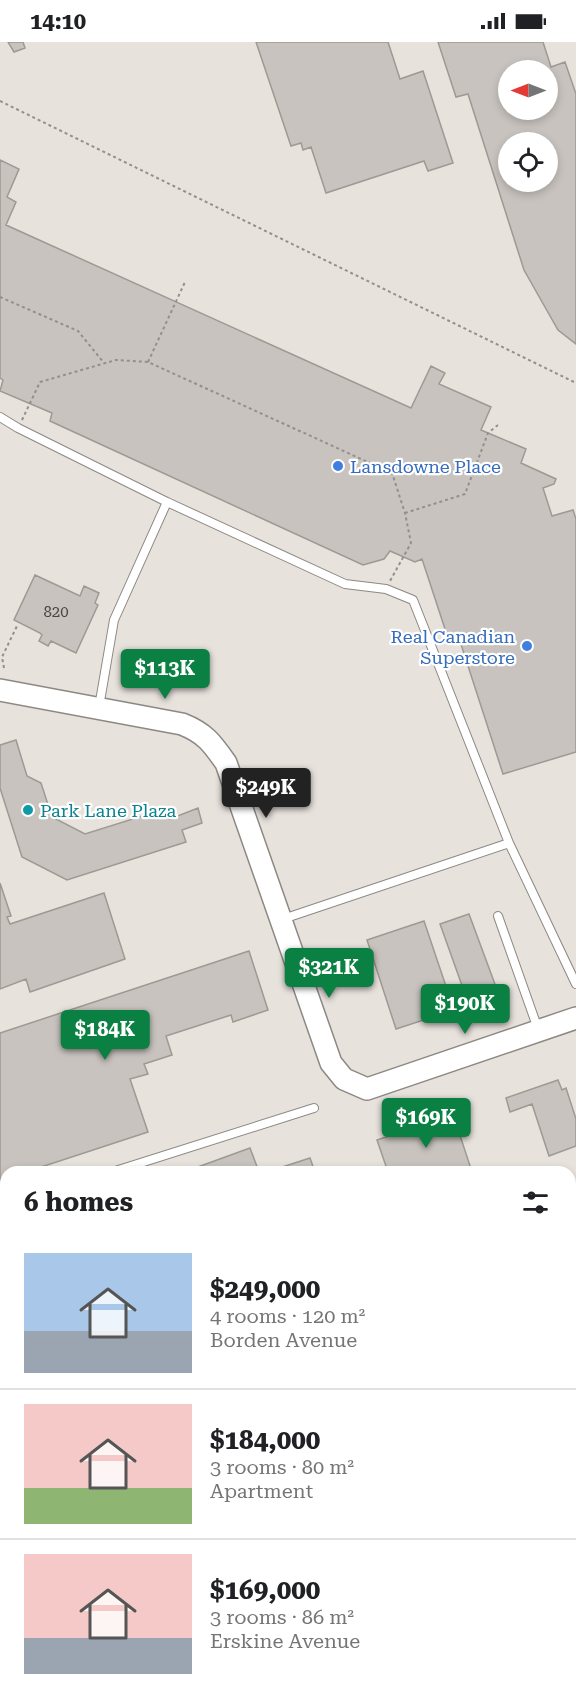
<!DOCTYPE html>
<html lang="en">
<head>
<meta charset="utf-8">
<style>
	:root { --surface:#fff; --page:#f6f6f6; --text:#202124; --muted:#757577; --line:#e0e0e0; --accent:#0b8043 }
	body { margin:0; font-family:"Roboto Serif",serif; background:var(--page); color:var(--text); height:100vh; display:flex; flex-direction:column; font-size:22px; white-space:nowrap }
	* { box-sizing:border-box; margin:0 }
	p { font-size:20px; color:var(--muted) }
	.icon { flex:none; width:33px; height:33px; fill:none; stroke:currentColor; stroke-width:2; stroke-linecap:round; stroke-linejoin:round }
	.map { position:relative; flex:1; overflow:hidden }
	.drawer { position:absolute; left:0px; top:1124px; width:576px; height:536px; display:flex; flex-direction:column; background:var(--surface); border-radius:18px 18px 0 0; box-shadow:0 3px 9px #0003 }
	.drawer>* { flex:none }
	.needle { width:39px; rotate:270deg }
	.buttons { position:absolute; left:498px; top:18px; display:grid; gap:12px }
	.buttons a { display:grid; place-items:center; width:60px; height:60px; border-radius:50%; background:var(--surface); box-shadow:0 3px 9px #0003; font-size:30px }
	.price { position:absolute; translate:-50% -51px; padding:0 14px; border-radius:6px; background:var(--accent); color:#fff; font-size:20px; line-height:39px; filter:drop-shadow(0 2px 3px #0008) }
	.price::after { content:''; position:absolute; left:50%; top:36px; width:18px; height:14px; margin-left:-9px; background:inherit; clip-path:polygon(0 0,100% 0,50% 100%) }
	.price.on { background:#222; color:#fff }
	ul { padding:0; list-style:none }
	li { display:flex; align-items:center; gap:18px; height:150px; padding:0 24px }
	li+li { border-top:2px solid var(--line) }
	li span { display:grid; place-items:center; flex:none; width:168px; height:120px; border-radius:0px; color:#555 }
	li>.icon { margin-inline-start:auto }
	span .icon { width:72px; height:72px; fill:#fffc; stroke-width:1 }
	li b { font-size:26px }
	h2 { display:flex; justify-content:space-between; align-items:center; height:72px; padding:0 24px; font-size:26px }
	.status { display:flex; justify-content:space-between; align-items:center; height:42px; padding:0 30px; background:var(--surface); direction:ltr }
	.status svg { height:16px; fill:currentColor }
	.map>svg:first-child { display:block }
	.building { fill:#c8c3be; stroke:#9d9993; stroke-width:1.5; fill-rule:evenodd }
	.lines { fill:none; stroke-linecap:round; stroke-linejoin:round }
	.lane-casing { stroke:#8d8883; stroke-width:10 }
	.street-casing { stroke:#8d8883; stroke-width:18 }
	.secondary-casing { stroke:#8d8883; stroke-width:24 }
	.path { stroke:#938f8b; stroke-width:2; stroke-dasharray:3 3; stroke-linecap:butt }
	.lane { stroke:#fff; stroke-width:8 }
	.street { stroke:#fff; stroke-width:15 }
	.secondary { stroke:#fff; stroke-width:21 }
	.rail-casing { stroke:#585552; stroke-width:6 }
	.rail { stroke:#fff; stroke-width:4; stroke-dasharray:11; stroke-linecap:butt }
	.shop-dot { fill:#3f7fe0; stroke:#fff; stroke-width:2 }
	.culture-dot { fill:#0f9aa8; stroke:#fff; stroke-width:2 }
	.labels { text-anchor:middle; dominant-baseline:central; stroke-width:4.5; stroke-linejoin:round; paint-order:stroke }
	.number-label { font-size:15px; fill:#494644 }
	.shop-label { font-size:18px; fill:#366cbe; stroke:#fff; text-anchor:start }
	.culture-label { font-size:18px; fill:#0d838f; stroke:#fff; text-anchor:start }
</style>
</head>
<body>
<div class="status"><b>14:10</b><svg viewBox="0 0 49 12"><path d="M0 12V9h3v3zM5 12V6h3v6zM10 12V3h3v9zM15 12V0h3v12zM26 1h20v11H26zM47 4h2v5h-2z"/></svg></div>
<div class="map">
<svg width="576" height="1658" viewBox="0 0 576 1658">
	<rect width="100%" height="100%" fill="#e8e2dd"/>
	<!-- building -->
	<path class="building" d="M8 0H23L25 6 14 10Z
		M256 0H388L400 37 423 29 453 121 428 129 424 119 326 151 311 105 303 108 301 101 291 104Z
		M438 0H543L551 25 565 20 576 52V302L558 288 524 228 468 52 456 55ZM508 28H548V68H508ZM508 100H548V140H508Z
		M0 118 19 127 7 155 16 160 6 183 411 366 431 324 445 331 439 342 491 365 481 388 526 407 521 421 556 437 554 442 543 446 552 474 573 468 576 477V710L503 732 458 593 448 596 422 517 415 520 390 509 384 517 363 523 50 379 52 371 0 349 3 338 0 336Z
		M35 533 80 554 84 544 99 551 95 561 98 563 76 611 51 599 48 604 39 599 42 593 40 591 14 578Z
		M16 698 27 734 41 741 52 775 85 792 155 770 170 777 198 766 202 781 182 788 186 800 67 838 22 815 0 746V703Z
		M0 841 11 874 7 875 10 882 104 851 125 917 30 950 26 937 0 947Z
		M469 872 499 953 469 963 440 882Z
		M424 879 454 968 396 987 367 898Z
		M249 909 268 968 233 980 231 973 166 994 172 1013 144 1022 148 1032 130 1037 148 1090 26 1130H6V1136L0 1138V991Z
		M558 1038 562 1048 566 1046 576 1077V1104L549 1114 532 1062 510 1070 506 1056Z
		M453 1072 472 1130H388L377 1098Z
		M250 1106 259 1130H184Z
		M310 1116 315 1130H267Z
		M576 1243V1268L570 1270V1245Z
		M315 1653H378L363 1658H317Z"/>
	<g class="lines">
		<!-- lane casing -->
		<g class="lane-casing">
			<path id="lane" d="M0 375 18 386 167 460
				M99 665 114 578 167 460 345 542 386 547 413 558 509 801 576 942
				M498 874 538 987
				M283 877 509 801
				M112 1130 314 1066
				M0 1165 6 1163
				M570 1411 576 1409"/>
		</g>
		<!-- street casing -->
		<g class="street-casing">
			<path id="street" d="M0 1580 6 1578"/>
		</g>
		<!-- secondary casing -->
		<g class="secondary-casing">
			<path id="secondary" d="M0 648 182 682C205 691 212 701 226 721L331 1021 344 1037 367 1047 576 976
				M0 1397 6 1416
				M84 1653 85 1658"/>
		</g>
		<!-- path -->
		<path class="path" d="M0 59 576 341
			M0 255 78 289 104 321
			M148 320 185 240
			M22 378 40 340 116 318 148 320 392 431 405 471 411 501 390 539
			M405 471 465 452 488 391 498 383
			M4 626 2 615 17 584"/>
		<!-- lane -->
		<use href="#lane" class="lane"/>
		<!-- street -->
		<use href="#street" class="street"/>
		<!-- secondary -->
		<use href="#secondary" class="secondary"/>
		<!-- rail casing -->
		<g class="rail-casing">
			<path id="rail" d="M0 1283 6 1287
				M551 1653 559 1658"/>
		</g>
		<!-- rail -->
		<use href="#rail" class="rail"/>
	</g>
	<!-- markers -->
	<g class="shop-dot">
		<circle cx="338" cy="424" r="6"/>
		<circle cx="527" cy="604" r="6"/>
	</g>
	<circle class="culture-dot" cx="28" cy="768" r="6"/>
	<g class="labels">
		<!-- number labels -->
		<g class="number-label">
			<text x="56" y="570">820</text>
		</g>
		<!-- shop labels -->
		<g class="shop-label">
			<text x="350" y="424">Lansdowne Place</text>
			<text x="515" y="594" text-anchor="end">Real Canadian<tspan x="515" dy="21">Superstore</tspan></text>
		</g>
		<!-- culture labels -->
		<g class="culture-label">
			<text x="40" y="768">Park Lane Plaza</text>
		</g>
	</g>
</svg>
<div class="buttons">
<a><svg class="needle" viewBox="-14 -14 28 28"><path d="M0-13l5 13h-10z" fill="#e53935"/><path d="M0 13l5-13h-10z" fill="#757577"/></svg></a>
<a><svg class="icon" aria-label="locate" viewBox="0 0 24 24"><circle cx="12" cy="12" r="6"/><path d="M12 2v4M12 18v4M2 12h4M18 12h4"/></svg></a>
</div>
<b class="price" style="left:165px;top:658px">$113K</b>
<b class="price on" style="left:266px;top:777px">$249K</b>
<b class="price" style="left:329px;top:957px">$321K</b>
<b class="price" style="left:465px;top:993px">$190K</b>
<b class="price" style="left:105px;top:1019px">$184K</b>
<b class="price" style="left:426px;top:1107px">$169K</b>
<section class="drawer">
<h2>6 homes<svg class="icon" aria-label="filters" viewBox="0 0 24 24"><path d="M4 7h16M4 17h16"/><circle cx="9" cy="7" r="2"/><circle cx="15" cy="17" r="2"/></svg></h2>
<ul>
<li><span style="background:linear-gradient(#a9c7e8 65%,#9aa5b1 0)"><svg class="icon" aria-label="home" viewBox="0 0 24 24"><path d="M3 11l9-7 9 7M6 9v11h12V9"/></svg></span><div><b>$249,000</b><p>4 rooms · 120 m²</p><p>Borden Avenue</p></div></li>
<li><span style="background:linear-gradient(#f6c9c9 70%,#8fb573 0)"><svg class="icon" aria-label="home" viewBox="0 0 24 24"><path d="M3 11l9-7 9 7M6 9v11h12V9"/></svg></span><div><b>$184,000</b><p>3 rooms · 80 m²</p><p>Apartment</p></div></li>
<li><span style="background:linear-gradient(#f6c9c9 70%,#9aa5b1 0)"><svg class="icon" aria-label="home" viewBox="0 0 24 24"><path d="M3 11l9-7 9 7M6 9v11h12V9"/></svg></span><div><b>$169,000</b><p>3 rooms · 86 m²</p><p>Erskine Avenue</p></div></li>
</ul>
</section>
</div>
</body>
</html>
